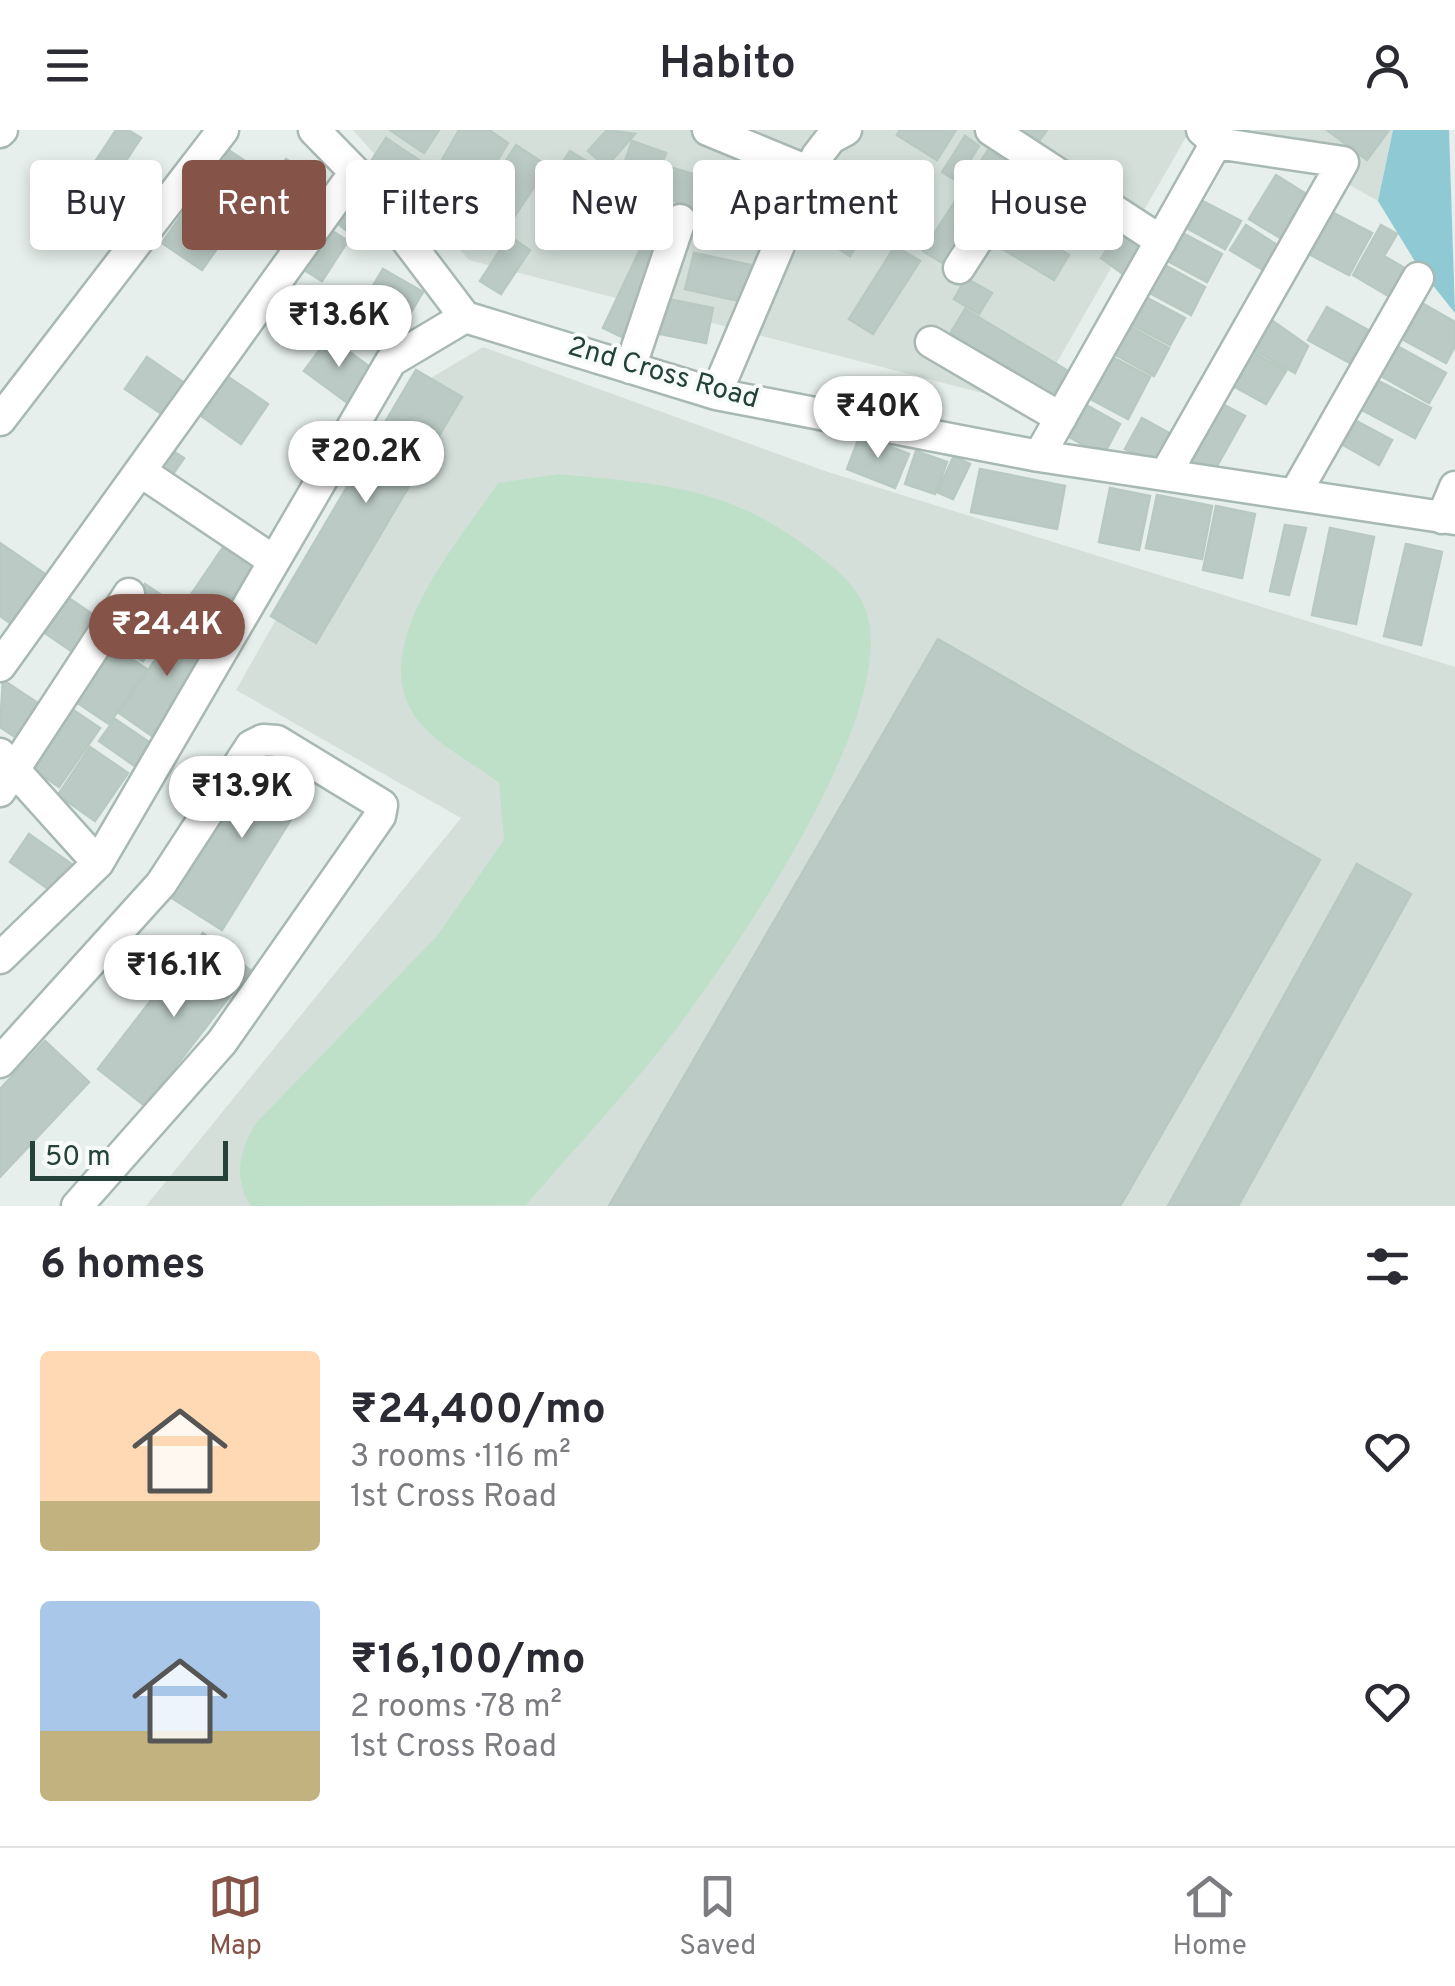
<!DOCTYPE html>
<html lang="en">
<head>
<meta charset="utf-8">
<style>
	:root { --surface:#fff; --page:#f2f2f3; --text:#2b2b33; --muted:#7c7c81; --line:#e1e1e2; --accent:#855347 }
	body { margin:0; font-family:Overpass,sans-serif; background:var(--page); color:var(--text); height:100vh; display:flex; flex-direction:column; font-size:38px; white-space:nowrap }
	* { box-sizing:border-box; margin:0 }
	p { font-size:32px; color:var(--muted) }
	.icon { flex:none; width:55px; height:55px; fill:none; stroke:currentColor; stroke-width:2; stroke-linecap:round; stroke-linejoin:round }
	.map { position:relative; height:1076px; overflow:hidden }
	.panel { display:flex; flex-direction:column; background:var(--surface); flex:1 }
	.panel>* { flex:none }
	.top-card { position:absolute; left:30px; top:30px; width:1395px; height:90px; display:flex; gap:20px }
	.scale { position:absolute; left:30px; bottom:25px; width:198px; box-sizing:border-box; padding-left:10px; border:5px solid #24423a; border-top:0; font-size:28px; line-height:35px; white-space:nowrap; color:#24423a; -webkit-text-stroke:8px #f7fbf9; paint-order:stroke }
	.price { position:absolute; translate:-50% -85px; padding:0 22px; border-radius:35px; background:#fff; color:#222; font-size:32px; line-height:65px; filter:drop-shadow(0 2px 5px #0008) }
	.price::after { content:''; position:absolute; left:50%; top:60px; width:30px; height:22px; margin-left:-15px; background:inherit; clip-path:polygon(0 0,100% 0,50% 100%) }
	.price.on { background:var(--accent); color:#fff }
	ul { padding:0; list-style:none }
	li { display:flex; align-items:center; gap:30px; height:250px; padding:0 40px }
	li span { display:grid; place-items:center; flex:none; width:280px; height:200px; border-radius:10px; color:#555 }
	li>.icon { margin-inline-start:auto }
	span .icon { width:120px; height:120px; fill:#fffc; stroke-width:1 }
	li b { font-size:42px }
	h2 { display:flex; justify-content:space-between; align-items:center; height:120px; padding:0 40px; font-size:42px }
	.tag { padding:0 35px; border-radius:10px; background:var(--surface); box-shadow:0 5px 15px #0003; font-size:35px; line-height:90px }
	.tag.on { background:var(--accent); color:#fff }
	header { display:flex; justify-content:space-between; align-items:center; height:130px; padding:0 40px; background:var(--surface); font-size:45px; font-weight:600 }
	.tab-bar { display:flex; justify-content:space-around; align-items:center; height:140px; border-top:2px solid var(--line); background:var(--surface); font-size:28px; color:var(--muted) }
	.tab-bar a { display:grid; justify-items:center; gap:5px }
	.tab-bar .on { color:var(--accent) }
	.map>svg:first-child { display:block }
	.built { fill:#d4dfda }
	.green { fill:#bfe0c8 }
	.water { fill:#8ec9d4 }
	.building { fill:#bbcac4; stroke:#b8c9c2; stroke-width:2.5 }
	.lines { fill:none; stroke-linecap:round; stroke-linejoin:round }
	.minor-casing { stroke:#a8b8b2; stroke-width:35 }
	.minor { stroke:#fff; stroke-width:30 }
	.labels { text-anchor:middle; dominant-baseline:central; stroke-width:8; stroke-linejoin:round; paint-order:stroke }
	.street-label { font-size:28px; fill:#24423a; stroke:#f7fbf9 }
</style>
</head>
<body>
<header><svg class="icon" aria-label="menu" viewBox="0 0 24 24"><path d="M4 6h16M4 12h16M4 18h16"/></svg>Habito<svg class="icon" aria-label="person" viewBox="0 0 24 24"><circle cx="12" cy="8" r="4"/><path d="M4 21q1-7 8-7t8 7"/></svg></header>
<div class="map">
<svg width="1455" height="1076" viewBox="0 0 1455 1076">
	<rect width="100%" height="100%" fill="#e6efeb"/>
	<!-- built -->
	<path class="built" d="M353 0H1190L1032 276 469 130Z
		M1253 0H1393L1378 71Z
		M483 217 825 341 1455 537V1076H146L461 688 236 560 404 264Z"/>
	<!-- green -->
	<path class="green" d="M559 344C665 355 726 355 814 422 832 436 851 450 862 471 912 568 734 822 674 902 628 962 575 1018 526 1075L251 1076C232 1048 240 1018 257 992L437 806 504 710 499 653C475 634 438 616 419 592 361 521 458 413 498 353Z"/>
	<!-- water -->
	<path class="water" d="M1393 0H1449L1455 183 1419 138 1378 71Z"/>
	<!-- building -->
	<path class="building" d="M116 0H128L141 8 106 61 85 47Z
		M390 0H439L424 23Z
		M459 0H489L508 13 471 74 430 51Z
		M607 0 635 4 606 37 588 21Z
		M900 0H956L937 30 897 5Z
		M1000 0H1047L1030 23Z
		M1327 0H1389L1367 30Z
		M965 6 979 16 957 51 942 42Z
		M386 8 419 30 401 57 368 36Z
		M632 11 666 23 637 104 604 92Z
		M516 15 548 36 510 93 478 73Z
		M988 20 1013 36 949 137 923 121Z
		M230 21 269 47 258 63 219 37Z
		M570 21 599 39 573 79 544 61Z
		M286 29 333 61 301 109 254 77Z
		M669 37 775 68 766 98 660 67Z
		M1276 45 1314 69 1287 112 1249 89Z
		M1199 69 1241 91 1225 119 1183 96Z
		M190 73 230 100 202 140 162 113Z
		M822 73 866 101 850 126 806 98Z
		M111 76 143 97 126 123 94 103Z
		M348 77 377 102 365 116 336 92Z
		M1330 81 1372 103 1349 145 1307 123Z
		M1001 84 1069 125 1054 150 986 109Z
		M1246 95 1283 119 1268 143 1230 120Z
		M1381 95 1397 104 1384 126 1408 140 1392 168 1353 145Z
		M1122 98 1148 117 1127 147 1101 128Z
		M329 99 348 111 322 151 303 139Z
		M1179 101 1222 124 1207 152 1164 129Z
		M509 106 530 120 501 164 480 151Z
		M645 109 664 118 622 207 603 198Z
		M895 116 920 131 873 204 849 189Z
		M694 123 751 135 743 172 685 159Z
		M1161 133 1205 157 1191 185 1146 161Z
		M383 139 423 162 386 224 346 201Z
		M966 148 992 163 979 184 954 169Z
		M1140 164 1185 188 1170 215 1125 191Z
		M657 167 713 178 706 213 650 202Z
		M1413 168 1455 192V216L1446 233 1393 204Z
		M1327 177 1368 200 1350 233 1308 210Z
		M965 179 1068 241 1048 274 945 212Z
		M1270 189 1308 216 1295 243 1254 220Z
		M1127 195 1169 218 1154 246 1112 223Z
		M329 207 374 240 349 274 304 241Z
		M1390 212 1446 243 1429 273 1374 242Z
		M1247 219 1286 241 1266 274 1226 252Z
		M1105 223 1150 247 1128 289 1083 265Z
		M147 227 193 259 172 291 125 259Z
		M416 240 462 267 316 513 271 486Z
		M221 242 268 274 241 314 194 281Z
		M1373 248 1431 278 1415 308 1358 278Z
		M1217 271 1245 286 1213 343 1186 328Z
		M1081 272 1120 294 1103 326 1064 304Z
		M1349 287 1392 310 1379 335 1336 311Z
		M1142 288 1180 309 1163 340 1125 319Z
		M860 305 909 324 895 358 847 339Z
		M167 317 184 328 167 353 150 342Z
		M916 321 947 332 935 364 905 354Z
		M954 326 970 334 953 369 937 362Z
		M980 339 1065 356 1057 399 971 382Z
		M1110 358 1150 366 1139 420 1099 412Z
		M1157 365 1212 376 1202 429 1146 418Z
		M1216 376 1255 384 1242 448 1203 440Z
		M1285 395 1306 398 1289 465 1270 461Z
		M1330 398 1374 407 1356 494 1312 485Z
		M0 413 54 450 20 500 0 486Z
		M226 413 255 433 217 489 188 469Z
		M1406 414 1442 422 1421 515 1384 506Z
		M145 454 179 477 143 531 108 508Z
		M63 464 101 490 77 525 39 499Z
		M181 492 215 514 152 606 119 583Z
		M938 509 1320 730 1120 1076H609Z
		M111 515 147 539 109 594 73 570Z
		M3 550 50 581 27 615 0 597Z
		M69 577 100 598 59 657 29 636Z
		M115 589 155 616 139 639 99 611Z
		M90 617 128 643 95 691 58 665Z
		M262 622 313 654 222 800 172 768Z
		M29 704 73 735 54 763 10 732Z
		M1357 734 1411 764 1238 1076H1168Z
		M203 803 250 840 145 976 98 939Z
		M45 911 89 952 0 1047V959Z"/>
	<g class="lines">
		<!-- minor casing -->
		<g class="minor-casing">
			<path id="minor" d="M314 0 355 42 465 187 716 264 1039 326 1455 389
				M708 0 810 42
				M991 0 1161 111
				M0 2 2 0
				M959 138 1031 26
				M931 212 1061 288
				M630 238 680 90
				M716 264 817 26 831 8 846 0
				M0 290 223 0
				M1039 326 1216 13 1202 0
				M140 341 274 431
				M1165 345 1343 32 1216 13
				M1295 364 1418 148
				M1442 388 1455 357
				M0 536 355 42
				M0 624 98 733
				M0 661 129 464
				M0 828 98 733 391 231 465 187
				M0 932 161 754 251 616 263 610 277 611 382 675 380 686 222 912 77 1076"/>
		</g>
		<!-- minor -->
		<use href="#minor" class="minor"/>
	</g>
	<g class="labels">
		<!-- street labels -->
		<g class="street-label">
			<text transform="translate(663 244) rotate(16)">2nd Cross Road</text>
		</g>
	</g>
</svg>
<div class="scale">50 m</div>
<b class="price" style="left:339px;top:240px">₹13.6K</b>
<b class="price" style="left:878px;top:331px">₹40K</b>
<b class="price" style="left:366px;top:376px">₹20.2K</b>
<b class="price on" style="left:167px;top:549px">₹24.4K</b>
<b class="price" style="left:242px;top:711px">₹13.9K</b>
<b class="price" style="left:174px;top:890px">₹16.1K</b>
<div class="top-card">
<a class="tag">Buy</a>
<a class="tag on">Rent</a>
<a class="tag">Filters</a>
<a class="tag">New</a>
<a class="tag">Apartment</a>
<a class="tag">House</a>
</div>
</div>
<section class="panel">
<h2>6 homes<svg class="icon" aria-label="filters" viewBox="0 0 24 24"><path d="M4 7h16M4 17h16"/><circle cx="9" cy="7" r="2"/><circle cx="15" cy="17" r="2"/></svg></h2>
<ul>
<li><span style="background:linear-gradient(#ffd9b3 75%,#c2b280 0)"><svg class="icon" aria-label="home" viewBox="0 0 24 24"><path d="M3 11l9-7 9 7M6 9v11h12V9"/></svg></span><div><b>₹24,400/mo</b><p>3 rooms · 116 m²</p><p>1st Cross Road</p></div><svg class="icon" aria-label="heart" viewBox="0 0 24 24"><path d="M12 20l-8-8c-3-5 5-10 8-4 3-6 11-1 8 4z"/></svg></li>
<li><span style="background:linear-gradient(#a9c7e8 65%,#c2b280 0)"><svg class="icon" aria-label="home" viewBox="0 0 24 24"><path d="M3 11l9-7 9 7M6 9v11h12V9"/></svg></span><div><b>₹16,100/mo</b><p>2 rooms · 78 m²</p><p>1st Cross Road</p></div><svg class="icon" aria-label="heart" viewBox="0 0 24 24"><path d="M12 20l-8-8c-3-5 5-10 8-4 3-6 11-1 8 4z"/></svg></li>
</ul>
</section>
<nav class="tab-bar">
<a class="on"><svg class="icon" aria-label="map" viewBox="0 0 24 24"><path d="M3 6l6-2 6 2 6-2v14l-6 2-6-2-6 2zM9 4v14M15 6v14"/></svg>Map</a>
<a><svg class="icon" aria-label="saved" viewBox="0 0 24 24"><path d="M7 4h10v16l-5-4-5 4z"/></svg>Saved</a>
<a><svg class="icon" aria-label="home" viewBox="0 0 24 24"><path d="M3 11l9-7 9 7M6 9v11h12V9"/></svg>Home</a>
</nav>
</body>
</html>
